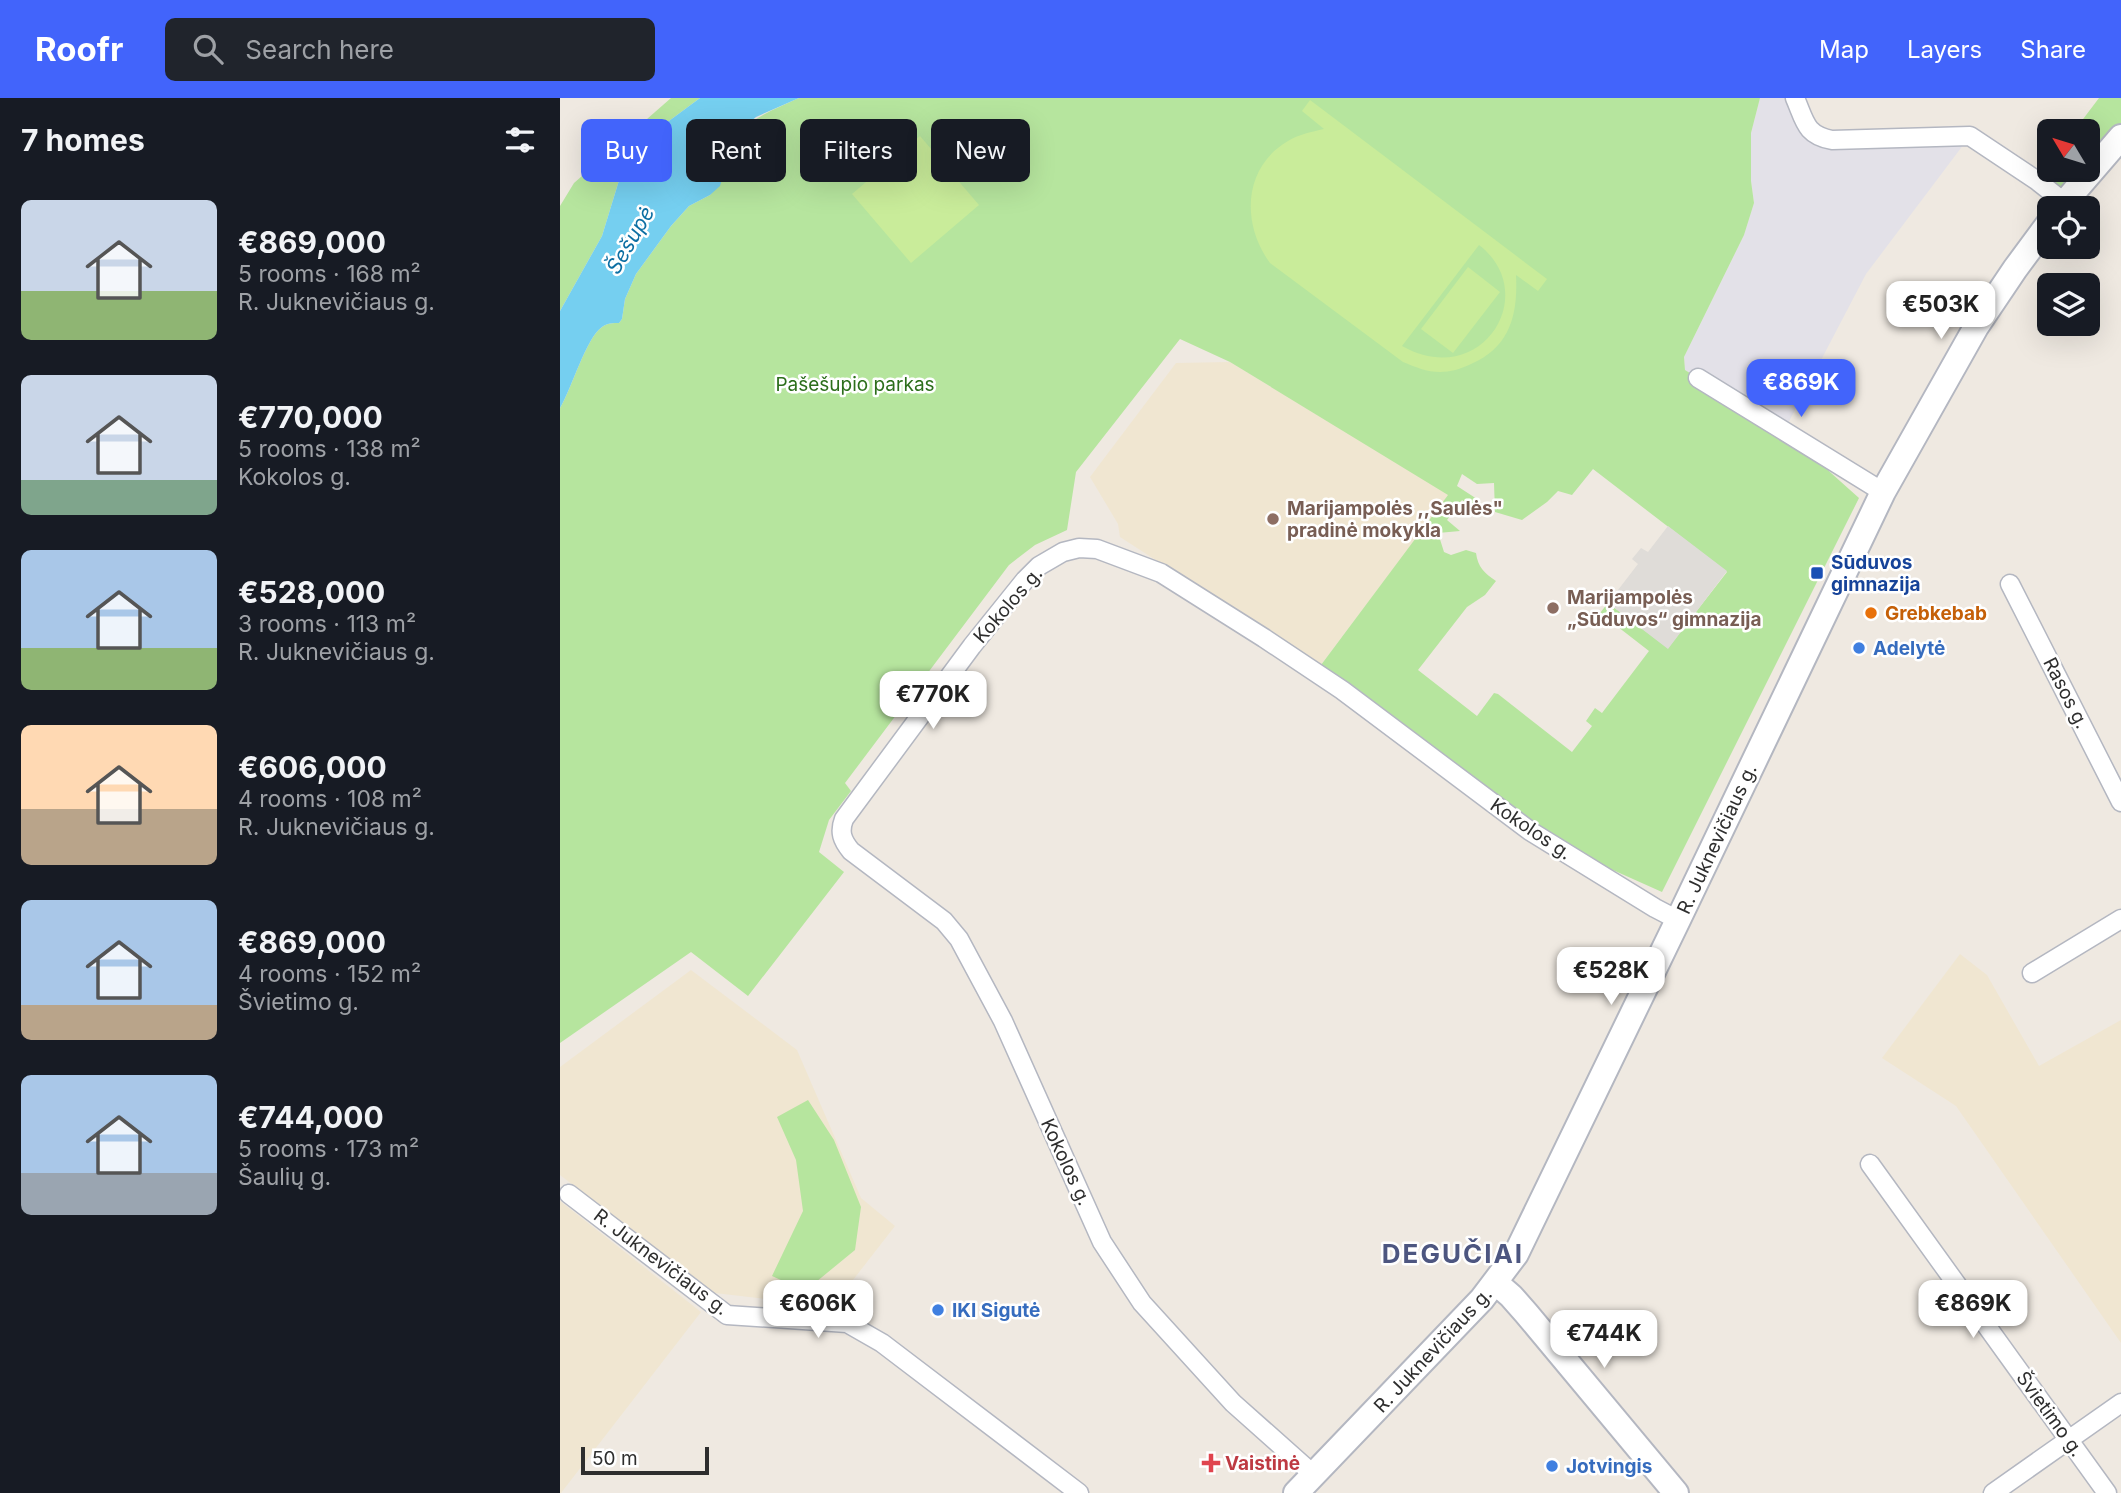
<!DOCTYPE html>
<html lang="en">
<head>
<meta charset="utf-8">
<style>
	:root { --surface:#171b24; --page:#20242c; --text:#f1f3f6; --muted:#9ea1a6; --accent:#4264fb }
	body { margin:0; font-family:Inter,sans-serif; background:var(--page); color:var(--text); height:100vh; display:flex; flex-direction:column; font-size:26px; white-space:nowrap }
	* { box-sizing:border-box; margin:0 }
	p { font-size:23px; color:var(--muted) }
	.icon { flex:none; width:38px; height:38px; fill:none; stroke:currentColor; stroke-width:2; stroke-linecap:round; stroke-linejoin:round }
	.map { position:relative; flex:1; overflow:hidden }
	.panel { display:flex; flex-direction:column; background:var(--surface); width:560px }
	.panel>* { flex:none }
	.hud { position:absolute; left:21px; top:21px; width:665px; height:63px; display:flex; gap:14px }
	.needle { width:46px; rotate:308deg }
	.buttons { position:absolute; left:1477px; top:21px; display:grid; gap:14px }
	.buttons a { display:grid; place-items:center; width:63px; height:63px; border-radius:10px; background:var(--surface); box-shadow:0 7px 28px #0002; font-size:35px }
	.scale { position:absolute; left:21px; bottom:18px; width:128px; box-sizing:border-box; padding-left:7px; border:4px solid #2e2e2e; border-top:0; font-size:19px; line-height:24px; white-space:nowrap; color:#2e2e2e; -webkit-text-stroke:5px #fff; paint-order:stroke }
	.price { position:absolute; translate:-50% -60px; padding:0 16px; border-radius:14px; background:#fff; color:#222; font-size:23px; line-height:46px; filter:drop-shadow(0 2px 4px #0008) }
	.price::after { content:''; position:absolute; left:50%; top:42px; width:21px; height:16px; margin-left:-10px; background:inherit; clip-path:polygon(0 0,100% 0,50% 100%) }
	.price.selected { background:var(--accent); color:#fff }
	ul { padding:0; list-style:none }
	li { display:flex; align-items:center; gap:21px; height:175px; padding:0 21px }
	li span { display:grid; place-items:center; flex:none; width:196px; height:140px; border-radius:10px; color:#555 }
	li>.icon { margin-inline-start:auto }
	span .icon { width:84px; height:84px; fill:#fffc; stroke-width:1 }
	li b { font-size:30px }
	h2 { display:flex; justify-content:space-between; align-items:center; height:84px; padding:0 21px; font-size:30px }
	.tag { padding:0 24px; border-radius:10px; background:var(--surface); box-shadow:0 7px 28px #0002; font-size:24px; line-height:63px }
	.tag.selected { background:var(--accent); color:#fff }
	header { display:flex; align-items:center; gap:42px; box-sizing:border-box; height:98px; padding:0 35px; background:var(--accent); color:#fff }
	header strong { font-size:33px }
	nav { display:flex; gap:38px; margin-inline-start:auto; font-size:24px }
	.search { width:490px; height:63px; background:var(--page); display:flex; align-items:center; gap:18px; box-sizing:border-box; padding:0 24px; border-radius:10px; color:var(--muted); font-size:26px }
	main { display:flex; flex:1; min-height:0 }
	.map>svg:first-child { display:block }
	.industrial { fill:#e3e1e8 }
	.education { fill:#f0e6d1 }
	.green { fill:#b6e59e; fill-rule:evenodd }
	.pitch { fill:#c9ec9a; fill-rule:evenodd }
	.plaza { fill:#dfdcd8 }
	.water { fill:#75cff0 }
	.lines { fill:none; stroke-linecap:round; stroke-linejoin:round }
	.street-casing { stroke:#b4b7c1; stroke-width:21 }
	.secondary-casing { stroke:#b4b7c1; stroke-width:28 }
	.street { stroke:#fff; stroke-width:18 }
	.secondary { stroke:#fff; stroke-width:24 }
	.education-dot { fill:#8d6e63; stroke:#fff; stroke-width:2.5 }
	.transit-dot { fill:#1a4fb4; stroke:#fff; stroke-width:2.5 }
	.food-dot { fill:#e8710a; stroke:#fff; stroke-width:2.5 }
	.shop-dot { fill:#3f7fe0; stroke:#fff; stroke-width:2.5 }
	.health-dot { fill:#e0444e; stroke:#fff; stroke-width:2.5 }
	.labels { text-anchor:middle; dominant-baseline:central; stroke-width:5; stroke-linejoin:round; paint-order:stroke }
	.park-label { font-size:19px; fill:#2c6e1b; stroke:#fff }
	.education-label { font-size:19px; font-weight:bold; fill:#785e54; stroke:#fff; text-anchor:start }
	.transit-label { font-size:19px; font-weight:bold; fill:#164399; stroke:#fff; text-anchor:start }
	.street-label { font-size:19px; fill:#2e2e2e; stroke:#fff }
	.food-label { font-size:19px; font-weight:bold; fill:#c56008; stroke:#fff; text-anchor:start }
	.shop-label { font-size:19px; font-weight:bold; fill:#366cbe; stroke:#fff; text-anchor:start }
	.health-label { font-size:19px; font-weight:bold; fill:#be3a42; stroke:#fff; text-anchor:start }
	.water-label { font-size:21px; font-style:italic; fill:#0d6fa3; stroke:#fff }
	.district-label { font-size:26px; font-weight:bold; letter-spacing:2px; fill:#4d5680; stroke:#fff }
</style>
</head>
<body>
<header>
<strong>Roofr</strong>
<div class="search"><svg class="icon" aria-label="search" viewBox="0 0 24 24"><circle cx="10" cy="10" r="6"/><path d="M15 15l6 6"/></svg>Search here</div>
<nav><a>Map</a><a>Layers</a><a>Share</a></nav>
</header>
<main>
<section class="panel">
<h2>7 homes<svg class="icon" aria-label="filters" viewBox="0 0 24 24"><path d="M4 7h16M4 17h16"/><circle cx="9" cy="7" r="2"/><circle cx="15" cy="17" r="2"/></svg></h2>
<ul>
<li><span style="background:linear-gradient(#c9d6e8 65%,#8fb573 0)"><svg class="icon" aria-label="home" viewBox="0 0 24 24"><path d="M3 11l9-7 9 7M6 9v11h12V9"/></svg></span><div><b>€869,000</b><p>5 rooms · 168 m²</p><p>R. Juknevičiaus g.</p></div></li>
<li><span style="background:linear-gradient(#c9d6e8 75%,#7fa58c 0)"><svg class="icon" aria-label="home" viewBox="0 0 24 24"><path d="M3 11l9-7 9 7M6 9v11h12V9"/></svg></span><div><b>€770,000</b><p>5 rooms · 138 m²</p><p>Kokolos g.</p></div></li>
<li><span style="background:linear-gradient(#a9c7e8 70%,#8fb573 0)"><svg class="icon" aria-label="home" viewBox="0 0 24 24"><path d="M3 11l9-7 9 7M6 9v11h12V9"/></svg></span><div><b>€528,000</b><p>3 rooms · 113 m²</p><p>R. Juknevičiaus g.</p></div></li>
<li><span style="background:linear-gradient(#ffd9b3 60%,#b9a48a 0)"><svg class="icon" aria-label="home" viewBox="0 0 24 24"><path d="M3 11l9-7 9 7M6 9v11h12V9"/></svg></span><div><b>€606,000</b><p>4 rooms · 108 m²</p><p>R. Juknevičiaus g.</p></div></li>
<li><span style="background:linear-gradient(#a9c7e8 75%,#b9a48a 0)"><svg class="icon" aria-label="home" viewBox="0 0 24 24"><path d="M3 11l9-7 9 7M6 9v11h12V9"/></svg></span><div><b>€869,000</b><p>4 rooms · 152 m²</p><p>Švietimo g.</p></div></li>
<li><span style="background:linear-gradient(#a9c7e8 70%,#9aa5b1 0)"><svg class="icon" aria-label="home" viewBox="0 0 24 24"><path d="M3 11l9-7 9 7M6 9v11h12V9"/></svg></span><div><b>€744,000</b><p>5 rooms · 173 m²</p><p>Šaulių g.</p></div></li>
</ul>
</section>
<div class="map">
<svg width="1561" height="1395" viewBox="0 0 1561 1395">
	<rect width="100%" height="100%" fill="#efe9e1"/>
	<!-- industrial -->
	<path class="industrial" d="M1200 0H1235L1249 33 1410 38 1306 176 1224 333 1125 272 1124 259 1184 137 1194 105 1191 83V35Z"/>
	<!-- education -->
	<path class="education" d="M670 264 889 397 760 568 560 439 558 426 530 379 616 265Z
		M1400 856 1427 877 1479 968 1561 922V1245L1396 1008 1322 960Z
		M131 872 237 952 301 1100 335 1128 272 1209 155 1195 0 1077V969Z
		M0 1103 141 1214 1 1395H0Z"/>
	<!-- green -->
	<path class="green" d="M111 0H140L90 37 64 66 42 138 0 213V108L14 85Z
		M239 0H1200L1191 35V83L1194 105 1184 137 1124 259 1125 272 1224 333 1299 400 1102 794 979 739 761 567 888 397 670 264 620 241 516 374 507 432 475 447 449 467 285 685 291 693 269 722 259 754 284 774 188 898 131 854 0 945V310C12 290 26 240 42 229 47 225 53 225 59 225L62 221 65 201 76 176 111 128 129 108 150 97 162 81C157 65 161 58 170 45 187 21 213 12 239 0ZM1033 371 1167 474 1108 550 1048 505 1040 515 1089 553 1042 615 1035 610 1026 623 1032 628 1012 654 938 596 934 595 917 618 858 572 907 509 925 497 936 483C924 475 918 469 916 455L906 452 891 457 884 454 878 435 900 433 887 422 902 402 915 412 917 401 897 388 902 376 917 386 934 385 935 414 962 422 987 404 998 393 1012 397Z
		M1539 0H1561V39L1504 104 1476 82 1489 65V72H1528V33H1514Z
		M248 1002 274 1042 301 1109 295 1152 245 1193 212 1178 243 1113 236 1062 217 1019Z"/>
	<!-- pitch -->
	<path class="pitch" d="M750 2 987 181 978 193 956 177C958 217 950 249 911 266 901 271 890 274 880 274 867 274 855 269 843 264L710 165C681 126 683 69 728 43 740 36 751 34 764 31L742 13ZM919 147C982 195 922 293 842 248Z
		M360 38 419 107 351 165 292 96Z
		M908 169 940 194 893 255 861 231Z"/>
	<!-- plaza -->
	<path class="plaza" d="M1108 428 1167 473 1108 551 1048 505 1078 466 1072 461 1081 450 1088 454Z"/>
	<!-- water -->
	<path class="water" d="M140 0H239L196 19 177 35 159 60V70L162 81 160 88 150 97 129 108 111 128 76 176 65 201 62 221 59 225C53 225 47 225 42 229 26 240 12 290 0 310V213L42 138 64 66 90 37Z"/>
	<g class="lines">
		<!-- street casing -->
		<g class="street-casing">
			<path id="street" d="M1235 0C1245 23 1245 37 1272 42L1410 38 1476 82 1504 104
				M1138 280 1323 394
				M1450 486 1561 704
				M1472 875 1561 821
				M1310 1066 1547 1395
				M9 1096 167 1217 287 1225 322 1245 519 1395
				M754 1377 673 1305 582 1205 542 1144 443 923 399 841 384 823 291 753C282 742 279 734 284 721L412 548 465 482 479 468 503 454 519 450 537 451 601 475 704 540 782 592 970 733 1095 810 1118 822
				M1433 1395 1561 1305"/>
		</g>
		<!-- secondary casing -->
		<g class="secondary-casing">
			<path id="secondary" d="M1500 110 1561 39
				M936 1185 951 1198 966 1215 1116 1395
				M736 1395 922 1201 956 1156 1118 822 1323 394 1416 229 1455 171 1489 125"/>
		</g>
		<!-- street -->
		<use href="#street" class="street"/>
		<!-- secondary -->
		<use href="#secondary" class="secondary"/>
	</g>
	<!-- markers -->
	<g class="education-dot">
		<circle cx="713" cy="421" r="7"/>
		<circle cx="993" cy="510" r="7"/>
	</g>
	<rect class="transit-dot" x="1250" y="468" width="14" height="14" rx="3.5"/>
	<circle class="food-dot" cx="1311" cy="515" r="7"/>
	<g class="shop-dot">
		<circle cx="1299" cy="550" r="7"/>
		<circle cx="378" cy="1212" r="7"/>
		<circle cx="992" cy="1368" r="7"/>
	</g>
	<path class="health-dot" d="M647.5 1354.5h7v7h7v7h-7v7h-7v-7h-7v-7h7z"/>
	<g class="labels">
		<!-- park labels -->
		<g class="park-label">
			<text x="295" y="286">Pašešupio parkas</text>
		</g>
		<!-- education labels -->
		<g class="education-label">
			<text x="727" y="410">Marijampolės ,,Saulės"<tspan x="727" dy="22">pradinė mokykla</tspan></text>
			<text x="1007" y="499">Marijampolės<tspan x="1007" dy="22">„Sūduvos“ gimnazija</tspan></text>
		</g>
		<!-- transit labels -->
		<g class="transit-label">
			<text x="1271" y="464">Sūduvos<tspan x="1271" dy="22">gimnazija</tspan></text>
		</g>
		<!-- street labels -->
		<g class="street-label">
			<text transform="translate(448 507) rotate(-49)">Kokolos g.</text>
			<text transform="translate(1506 595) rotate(63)">Rasos g.</text>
			<text transform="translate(971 731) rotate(34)">Kokolos g.</text>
			<text transform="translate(1157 741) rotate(-65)">R. Juknevičiaus g.</text>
			<text transform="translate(506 1064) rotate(65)">Kokolos g.</text>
			<text transform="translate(101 1164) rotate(37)">R. Juknevičiaus g.</text>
			<text transform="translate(873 1252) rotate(-47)">R. Juknevičiaus g.</text>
			<text transform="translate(1490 1316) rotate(54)">Švietimo g.</text>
		</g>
		<!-- food labels -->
		<g class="food-label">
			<text x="1325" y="515">Grebkebab</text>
		</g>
		<!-- shop labels -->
		<g class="shop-label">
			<text x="1313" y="550">Adelytė</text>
			<text x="392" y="1212">IKI Sigutė</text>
			<text x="1006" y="1368">Jotvingis</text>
		</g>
		<!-- health labels -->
		<g class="health-label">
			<text x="665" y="1365">Vaistinė</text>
		</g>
		<!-- water labels -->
		<g class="water-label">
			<text transform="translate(70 142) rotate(-60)">Šešupė</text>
		</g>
		<!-- district labels -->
		<g class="district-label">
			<text x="893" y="1155">DEGUČIAI</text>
		</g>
	</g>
</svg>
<div class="buttons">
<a><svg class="needle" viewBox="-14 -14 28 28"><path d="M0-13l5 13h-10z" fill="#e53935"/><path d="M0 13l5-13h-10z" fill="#9ea1a6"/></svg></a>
<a><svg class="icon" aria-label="locate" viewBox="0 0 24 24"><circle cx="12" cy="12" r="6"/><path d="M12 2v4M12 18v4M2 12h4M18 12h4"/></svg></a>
<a><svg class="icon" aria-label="layers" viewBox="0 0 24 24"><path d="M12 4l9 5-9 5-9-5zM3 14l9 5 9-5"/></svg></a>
</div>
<div class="scale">50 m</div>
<b class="price" style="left:1381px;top:243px">€503K</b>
<b class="price selected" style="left:1241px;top:321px">€869K</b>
<b class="price" style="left:373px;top:633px">€770K</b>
<b class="price" style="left:1051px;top:909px">€528K</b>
<b class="price" style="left:258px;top:1242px">€606K</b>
<b class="price" style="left:1413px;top:1242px">€869K</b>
<b class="price" style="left:1044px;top:1272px">€744K</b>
<div class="hud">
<a class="tag selected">Buy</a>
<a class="tag">Rent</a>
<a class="tag">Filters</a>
<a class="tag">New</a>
</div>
</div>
</main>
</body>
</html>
